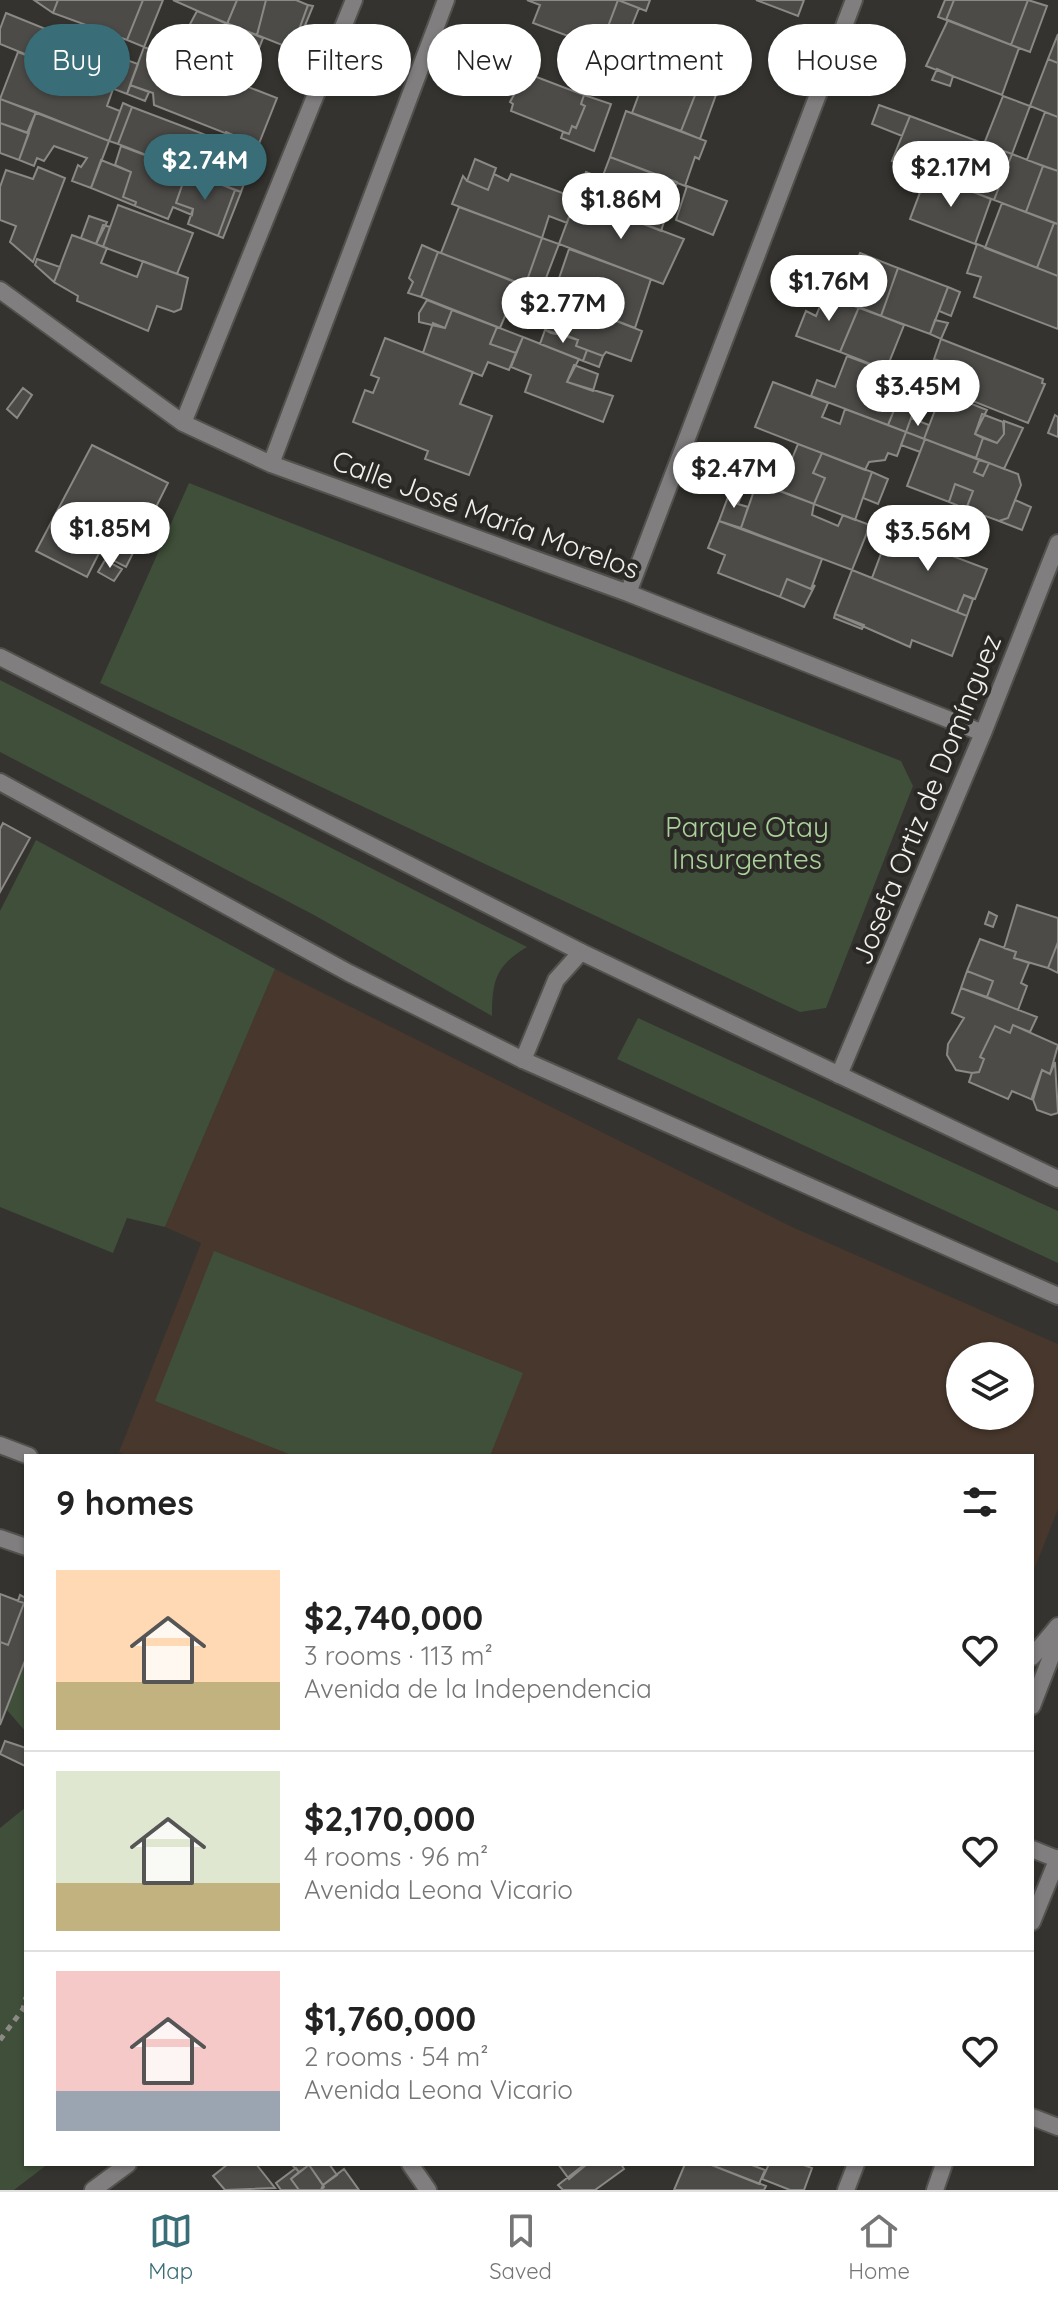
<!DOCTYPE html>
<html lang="en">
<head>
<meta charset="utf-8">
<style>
	:root { --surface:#fff; --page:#f6f6f6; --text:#222; --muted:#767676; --line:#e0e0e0; --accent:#396d77 }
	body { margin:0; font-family:Quicksand,sans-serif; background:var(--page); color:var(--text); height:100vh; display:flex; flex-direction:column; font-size:30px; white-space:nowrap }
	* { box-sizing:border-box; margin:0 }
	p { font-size:26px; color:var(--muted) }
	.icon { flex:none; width:44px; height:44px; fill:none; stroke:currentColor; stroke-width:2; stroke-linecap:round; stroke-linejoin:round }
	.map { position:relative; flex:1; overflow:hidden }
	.drawer { position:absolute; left:24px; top:1454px; width:1010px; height:712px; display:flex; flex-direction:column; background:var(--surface); border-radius:0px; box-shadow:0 2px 6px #0004 }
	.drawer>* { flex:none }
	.banner { position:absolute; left:24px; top:24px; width:1010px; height:72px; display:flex; gap:16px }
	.fabs { position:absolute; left:946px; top:1342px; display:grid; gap:16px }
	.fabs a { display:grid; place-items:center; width:88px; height:88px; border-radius:50%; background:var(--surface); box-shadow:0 2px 6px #0004; font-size:40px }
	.price { position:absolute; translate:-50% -68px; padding:0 18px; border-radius:28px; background:#fff; color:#222; font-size:26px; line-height:52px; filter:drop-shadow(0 2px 4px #0008) }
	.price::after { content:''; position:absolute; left:50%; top:48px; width:24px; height:18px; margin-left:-12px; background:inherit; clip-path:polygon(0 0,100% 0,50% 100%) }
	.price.on { background:var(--accent); color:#fff }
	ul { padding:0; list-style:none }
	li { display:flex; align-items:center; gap:24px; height:200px; padding:0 32px }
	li+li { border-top:2px solid var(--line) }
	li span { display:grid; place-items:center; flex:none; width:224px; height:160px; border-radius:0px; color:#555 }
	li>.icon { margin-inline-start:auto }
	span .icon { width:96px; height:96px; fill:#fffc; stroke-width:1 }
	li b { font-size:34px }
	h2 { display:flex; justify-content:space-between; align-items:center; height:96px; padding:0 32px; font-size:34px }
	.chip { padding:0 28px; border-radius:36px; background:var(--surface); box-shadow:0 2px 6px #0004; font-size:28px; line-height:72px }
	.chip.on { background:var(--accent); color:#fff }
	.tabs { display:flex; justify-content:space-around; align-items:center; height:112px; border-top:2px solid var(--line); background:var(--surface); font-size:22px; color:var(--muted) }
	.tabs a { display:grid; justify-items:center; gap:4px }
	.tabs .on { color:var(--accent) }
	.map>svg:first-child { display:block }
	.education { fill:#47372c; fill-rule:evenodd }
	.green { fill:#3f4f39 }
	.building { fill:#4c4b48; stroke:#8a8985; stroke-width:2 }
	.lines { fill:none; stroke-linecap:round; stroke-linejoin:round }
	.minor-casing { stroke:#52514e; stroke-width:20 }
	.tertiary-casing { stroke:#52514e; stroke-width:20 }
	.path { stroke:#8b8a87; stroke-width:5; stroke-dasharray:6 6; stroke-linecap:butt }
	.minor { stroke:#807e7e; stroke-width:16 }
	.tertiary { stroke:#807e7e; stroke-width:16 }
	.labels { text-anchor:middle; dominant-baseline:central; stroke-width:8; stroke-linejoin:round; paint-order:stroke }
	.street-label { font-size:28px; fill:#f1f0ee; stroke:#2a2926 }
	.park-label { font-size:28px; fill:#aad19a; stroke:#2a2926 }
</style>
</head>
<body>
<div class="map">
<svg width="1058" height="2190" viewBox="0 0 1058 2190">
	<rect width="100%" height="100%" fill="#34332f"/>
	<!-- education -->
	<path class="education" d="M275 969 790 1226 1058 1344V1509L1032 1575V1456H128L119 1452 201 1243 165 1227ZM960 1356H1020V1416H960Z"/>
	<!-- green -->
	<path class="green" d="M189 483 901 761 913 786 826 1008 800 1012 100 683Z
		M0 680 527 947C496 965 492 981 492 1016L314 915 0 752Z
		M36 840 275 969 165 1227 127 1218 113 1253 0 1207V911Z
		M638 1018 1058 1211V1263L617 1059Z
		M214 1251 523 1373 490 1456H294L155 1401Z
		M26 1660V1732L6 1709Z
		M26 1807V2164H48L14 2190H0V1828Z"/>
	<!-- building -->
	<path class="building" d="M34 0H58L53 13Z
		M58 0H143L127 40 53 13Z
		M143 0H163L144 47 127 40Z
		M173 0H237L227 24Z
		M237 0H266L257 35 227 24Z
		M266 0H296L308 5 292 49 257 35Z
		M527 0H618L600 48 533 23 540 5Z
		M618 0 639 8 620 55 600 48Z
		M618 0H650L646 11Z
		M756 0H804L798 16Z
		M945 0H954L946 20 938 17Z
		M954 0H1028L1011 45 946 20Z
		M1028 0 1047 6 1030 52 1011 45Z
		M308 5 313 6 295 50 292 49Z
		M197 11 263 38 249 74 235 69 233 73 229 71 227 79 172 58Z
		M6 13 63 36 52 65 0 44V29Z
		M948 20 1019 48 1002 95 926 66Z
		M1058 34V63L1048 59Z
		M62 40 81 48 72 73 52 65Z
		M82 44 138 64 127 94 72 73Z
		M144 47 277 98 258 146 154 105 153 93 130 85Z
		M18 52 113 89 107 106 120 111 109 141 0 99Z
		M628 59 699 85 681 131 632 113 639 94 618 86Z
		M1048 59 1058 63V117L1030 106Z
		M937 69 953 76 950 86 932 80Z
		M526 73 584 95 581 104 585 106 576 128 572 126 569 134 511 111 513 104 510 102Z
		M130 85 149 92 145 101 127 94Z
		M699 85 717 92 700 139 681 131Z
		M584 95 611 104 594 151 561 138 563 132 569 134 572 126 576 128 585 106 581 104Z
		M1003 96 1030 106 1012 154 984 144Z
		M0 99 36 112 27 133 0 123Z
		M123 103 132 107 118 144 109 141Z
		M879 105 910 116 902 136 872 124Z
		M132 107 227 143 213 181 118 144Z
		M626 111 706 141 699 159 695 157 685 186 610 157Z
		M36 112 109 141 91 188 72 181 78 165 81 167 87 158 54 146 44 161 37 158 34 166 19 160Z
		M1045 112 1058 117V171L1027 160Z
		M910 116 1012 154 994 200 966 189 977 161 966 157 959 175 947 170 944 181 892 161Z
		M0 123 29 133 19 160 0 153Z
		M226 132 258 146 241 192 213 181 227 143 223 141Z
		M121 146 187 171 176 203 193 209 192 215 173 207 168 219 135 206 136 202 123 197 131 172 115 165Z
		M1012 154 1043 166 1026 212 994 200Z
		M610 157 677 182 661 231 576 198 586 172 602 178Z
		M475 159 496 168 488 190 467 181Z
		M101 160 131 172 123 197 136 202 135 206 91 188Z
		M1043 166 1058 171V224L1026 212Z
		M38 167 65 178 33 262 10 242 16 226 0 220V187L6 170 33 179Z
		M187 171 235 190 218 236 188 224 193 209 176 203Z
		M494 174 508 181 511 174 576 198 567 223 549 216 542 238 452 204 463 176 467 181 488 190Z
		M927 174 991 199 975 244 910 219Z
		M687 186 727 201 713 235 676 220Z
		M235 190 241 192 223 238 218 236Z
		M576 198 684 239 663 284 559 244Z
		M1002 203 1054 223 1037 268 985 248Z
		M118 205 193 233 177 274 103 247Z
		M459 207 542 238 525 286 441 253Z
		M89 216 107 222 96 244 81 238Z
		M1054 223 1058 224V276L1037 268Z
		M103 225 110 227 103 247 96 244Z
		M72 235 107 248 101 263 137 277 143 261 188 278 181 309 174 312 157 306 148 331 77 301 78 296 54 282Z
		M542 238 559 244 541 291 525 286Z
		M977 244 1058 276V329L974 297 981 277 967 273Z
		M422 245 438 252 421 297 408 293 413 282 409 278Z
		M569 249 651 279 635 328 553 296Z
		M438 252 519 283 500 328 421 297Z
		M860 253 898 268 881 316 856 307 863 288 848 282Z
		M37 259 60 267 54 282 35 265Z
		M898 268 948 287 930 334 881 316Z
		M948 287 960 292 951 316 939 311Z
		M825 294 859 307 840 352 796 336 806 311 816 316Z
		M557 298 642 331 631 361 606 352 603 356 576 346 578 340 561 333 570 326 569 311 554 307Z
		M427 300 452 310 445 328 419 322V313Z
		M542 320a14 14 0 1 1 28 0a14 14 0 1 1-28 0Z
		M859 307 904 325 886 370 840 352Z
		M452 310 497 327 490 344 516 353 509 370 488 362 482 376 423 353 433 323 445 328Z
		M935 320 948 323 941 339 930 334Z
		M497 327 523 337 516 353 490 344Z
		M545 330 578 340 576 346 587 350 583 361 540 344Z
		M523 337 579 359 567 382 613 396 603 422 525 392 531 375 511 367Z
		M385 338 473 372 460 404 492 416 469 475 425 459 428 451 353 422 365 390 373 393 379 378 371 375Z
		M941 339 1043 379 1042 383 1045 384 1028 423 940 388 949 364 934 359Z
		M587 350 603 356 599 367 583 361Z
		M847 356 924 385 914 410 897 403 888 425 811 396 817 380 835 387Z
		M574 365 598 374 593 391 567 382Z
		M773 382 828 403 822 417 840 424 845 409 906 432 897 456 888 453 885 460 869 462 865 470 755 427Z
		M23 388 32 395 17 418 7 409Z
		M942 392 987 410 975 434 983 438 976 458 924 439Z
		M897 403 914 410 906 432 888 425Z
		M982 414 1003 422 1004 434 997 443 975 434Z
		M1055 415 1058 417V437L1048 433Z
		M911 418 929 425 924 439 906 432Z
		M1004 421 1023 428 1004 469 976 458 983 438 997 443 1004 434Z
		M906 432 925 439 920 452 901 445Z
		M925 439 979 460 974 472 983 476 989 463 1018 474 1021 485 1008 518 999 521 966 509 973 491 955 484 949 502 907 486Z
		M798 444 822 453 813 473 825 478 814 504 779 491Z
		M92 445 168 483 126 567 99 553 87 577 36 551Z
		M822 453 872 472 855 520 814 504 825 478 813 473Z
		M979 460 989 463 983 476 974 472Z
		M872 472 888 479 878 504 863 498Z
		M757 482 814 504 812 515 838 526 843 515 870 525 852 570 741 528Z
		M955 484 973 491 966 509 949 502Z
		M731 489 742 494 738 504 748 507 741 528 719 521Z
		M1015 500 1031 507 1022 530 999 521 1008 518Z
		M719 521 822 559 811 589 787 579 780 597 718 573 725 555 708 548Z
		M889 532 987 569 975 599 964 595 957 612 872 578Z
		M105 560 122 569 114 581 98 572Z
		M852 570 967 616 952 656 912 640 910 647 835 614Z
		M787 579 811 589 815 585 804 607 780 597Z
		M964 595 973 599 967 616 957 612Z
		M835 614 864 625 862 629 834 618Z
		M3 823 30 838 0 892V829Z
		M1017 905 1058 918V942L1048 968 1014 958 1016 952 1004 948Z
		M989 912 997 916 993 927 985 924Z
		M980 939 1016 952 1014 958 1029 963 1021 983 1027 986 1018 1010 987 997 993 981 967 971Z
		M1058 942V973L1048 968Z
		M967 971 993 981 987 997 961 988Z
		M961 988 1037 1017 1030 1032 1013 1025 1010 1033 995 1026 980 1057 984 1059 979 1072 972 1073 956 1070 947 1055 948 1044 964 1018 952 1013Z
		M1013 1025 1058 1045 1050 1074 1042 1070 1033 1100 1012 1091 1008 1099 969 1082 972 1073 979 1072 984 1059 980 1057 995 1026 1010 1033Z
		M1055 1062 1058 1113 1051 1115 1037 1110 1032 1097 1042 1070 1050 1074Z
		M0 1594 24 1603 8 1645 0 1642Z
		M20 1595 26 1598V1658L0 1725V1642L8 1645 24 1603 18 1601Z
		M5 1741 26 1748 25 1766 0 1754Z
		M228 2164H256L275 2188 225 2190 213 2176Z
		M296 2164H329L337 2175 323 2185 309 2165 299 2172 293 2166Z
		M558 2164H585L586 2165 569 2179Z
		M585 2164H621L624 2169 595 2190H563L558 2185Z
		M685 2164H709L766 2186 764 2190H674Z
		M709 2164H749L765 2170 759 2184Z
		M769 2164H801L812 2168 804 2190H790L762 2179Z
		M309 2165 324 2187 321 2190H299L291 2179Z
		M296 2168 299 2172 291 2179 299 2190H281L276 2183Z
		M344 2169 359 2190H321L323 2185Z"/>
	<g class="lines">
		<!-- minor casing -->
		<g class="minor-casing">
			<path id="minor" d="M0 290 183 423 271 464 628 593 983 733
				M183 423 354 0
				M271 464 446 0
				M628 593 854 0
				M523 1060 556 980 581 952
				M839 1075 983 733 1058 543
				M1032 2117 1058 2127
				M410 2164 428 2190
				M93 2190 128 2164"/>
		</g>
		<!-- tertiary casing -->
		<g class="tertiary-casing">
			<path id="tertiary" d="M0 657 581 952 1058 1179
				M0 782 349 973 523 1060 1058 1296
				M0 1445 29 1456
				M0 1538 26 1547
				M1032 1657 1058 1626
				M1032 1706 1058 1639
				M1032 1849 1057 1859
				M1032 1922 1058 1858
				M846 2190 856 2164
				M935 2190 944 2164"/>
		</g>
		<!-- path -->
		<path class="path" d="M0 2040 23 2009 26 1997"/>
		<!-- minor -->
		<use href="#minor" class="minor"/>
		<!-- tertiary -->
		<use href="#tertiary" class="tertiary"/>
	</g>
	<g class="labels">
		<!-- street labels -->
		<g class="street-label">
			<text transform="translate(486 514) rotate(20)">Calle José María Morelos</text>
			<text transform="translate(926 799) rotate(-68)">Josefa Ortiz de Domínguez</text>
		</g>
		<!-- park labels -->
		<g class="park-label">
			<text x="747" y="826">Parque Otay<tspan x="747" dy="32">Insurgentes</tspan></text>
		</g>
	</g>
</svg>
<div class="fabs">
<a><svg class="icon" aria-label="layers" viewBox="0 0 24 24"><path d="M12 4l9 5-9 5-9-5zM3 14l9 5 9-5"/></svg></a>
</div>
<b class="price on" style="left:205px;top:202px">$2.74M</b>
<b class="price" style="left:951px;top:209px">$2.17M</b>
<b class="price" style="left:621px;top:241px">$1.86M</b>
<b class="price" style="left:829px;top:323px">$1.76M</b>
<b class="price" style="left:563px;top:345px">$2.77M</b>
<b class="price" style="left:918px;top:428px">$3.45M</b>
<b class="price" style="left:734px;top:510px">$2.47M</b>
<b class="price" style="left:110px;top:570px">$1.85M</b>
<b class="price" style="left:928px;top:573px">$3.56M</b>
<div class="banner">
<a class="chip on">Buy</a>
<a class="chip">Rent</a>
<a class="chip">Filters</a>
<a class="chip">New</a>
<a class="chip">Apartment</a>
<a class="chip">House</a>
</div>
<section class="drawer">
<h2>9 homes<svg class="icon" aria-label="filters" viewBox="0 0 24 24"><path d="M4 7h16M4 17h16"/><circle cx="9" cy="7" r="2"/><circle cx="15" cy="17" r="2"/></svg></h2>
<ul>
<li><span style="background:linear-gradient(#ffd9b3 70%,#c2b280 0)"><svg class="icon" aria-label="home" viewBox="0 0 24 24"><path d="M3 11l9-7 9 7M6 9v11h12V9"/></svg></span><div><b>$2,740,000</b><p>3 rooms · 113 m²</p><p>Avenida de la Independencia</p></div><svg class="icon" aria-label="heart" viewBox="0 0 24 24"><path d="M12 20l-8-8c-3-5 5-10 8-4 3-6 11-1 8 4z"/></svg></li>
<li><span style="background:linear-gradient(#dfe7d0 70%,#c2b280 0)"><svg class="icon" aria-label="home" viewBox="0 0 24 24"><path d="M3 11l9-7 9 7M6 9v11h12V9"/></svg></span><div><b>$2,170,000</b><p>4 rooms · 96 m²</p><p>Avenida Leona Vicario</p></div><svg class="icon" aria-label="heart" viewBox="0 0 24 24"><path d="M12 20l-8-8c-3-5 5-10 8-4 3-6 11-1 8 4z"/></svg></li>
<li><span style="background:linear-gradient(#f6c9c9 75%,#9aa5b1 0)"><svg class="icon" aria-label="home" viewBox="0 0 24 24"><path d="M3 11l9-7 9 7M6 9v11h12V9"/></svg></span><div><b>$1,760,000</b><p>2 rooms · 54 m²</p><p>Avenida Leona Vicario</p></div><svg class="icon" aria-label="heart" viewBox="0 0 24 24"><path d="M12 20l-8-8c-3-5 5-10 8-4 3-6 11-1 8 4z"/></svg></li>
</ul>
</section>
</div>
<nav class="tabs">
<a class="on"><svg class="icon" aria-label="map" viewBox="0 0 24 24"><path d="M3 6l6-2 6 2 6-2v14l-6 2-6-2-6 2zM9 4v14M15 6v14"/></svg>Map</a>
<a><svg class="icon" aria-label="saved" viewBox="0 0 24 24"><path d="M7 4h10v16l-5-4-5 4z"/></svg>Saved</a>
<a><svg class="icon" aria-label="home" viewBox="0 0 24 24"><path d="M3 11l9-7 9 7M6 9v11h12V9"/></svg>Home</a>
</nav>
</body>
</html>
